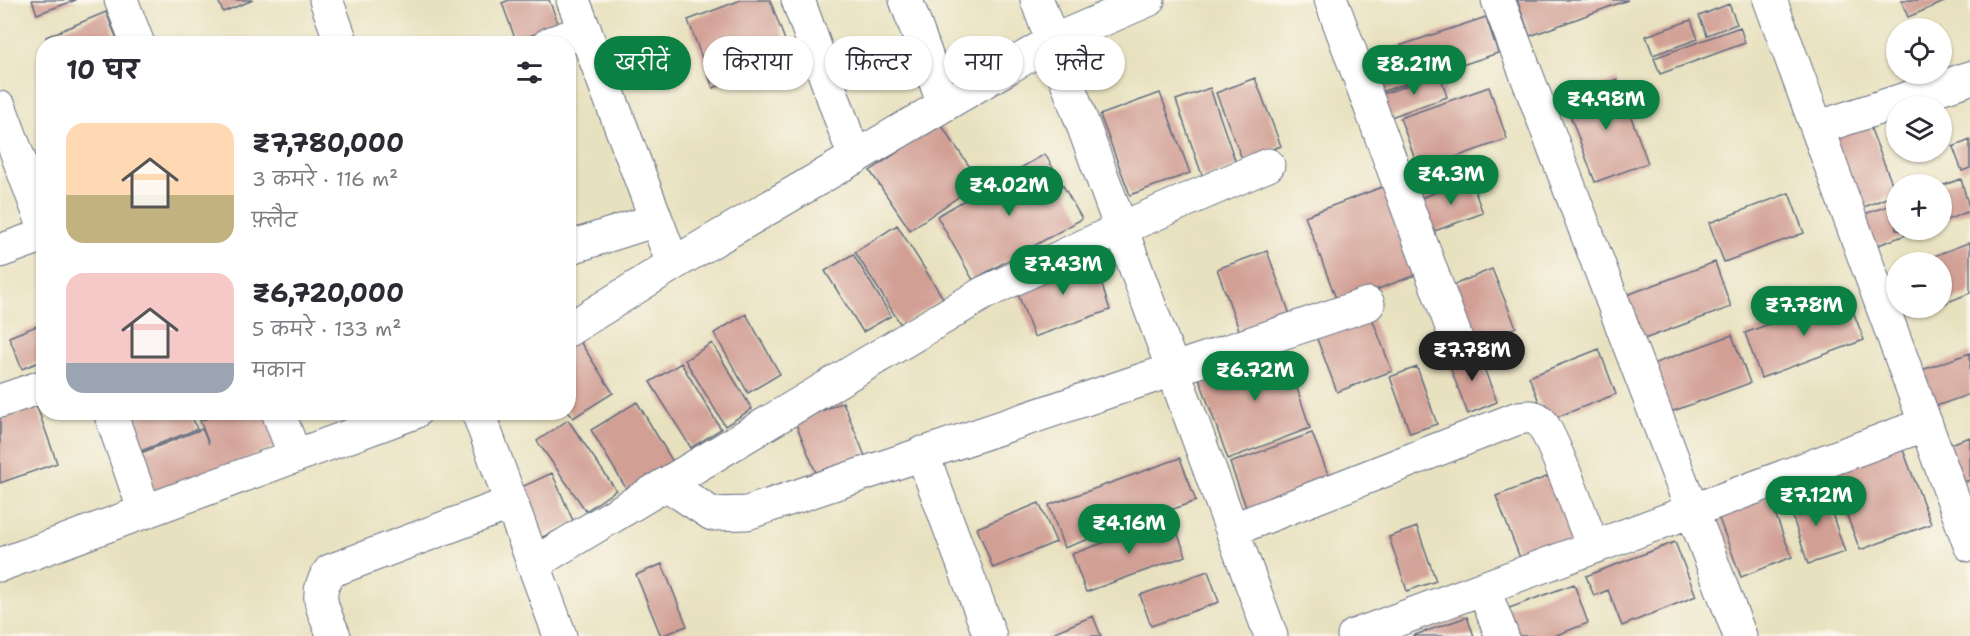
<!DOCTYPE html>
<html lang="hi">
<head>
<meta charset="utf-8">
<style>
	:root { --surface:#fff; --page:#f7f7f7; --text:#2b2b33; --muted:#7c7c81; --accent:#0b8043 }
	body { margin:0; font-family:"Shantell Sans","Playpen Sans Deva",sans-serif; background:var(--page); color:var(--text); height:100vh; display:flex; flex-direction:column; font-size:22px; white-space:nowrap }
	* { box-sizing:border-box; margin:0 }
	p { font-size:20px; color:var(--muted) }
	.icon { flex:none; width:33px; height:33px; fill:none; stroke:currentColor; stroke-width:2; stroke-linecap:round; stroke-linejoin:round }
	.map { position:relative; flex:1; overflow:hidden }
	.sheet { position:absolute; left:36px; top:36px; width:540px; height:384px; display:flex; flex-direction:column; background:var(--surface); border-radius:24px; box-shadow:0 2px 4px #0004 }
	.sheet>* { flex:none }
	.top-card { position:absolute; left:594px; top:36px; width:570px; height:54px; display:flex; gap:12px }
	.fabs { position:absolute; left:1886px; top:18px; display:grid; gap:12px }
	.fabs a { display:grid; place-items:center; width:66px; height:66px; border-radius:50%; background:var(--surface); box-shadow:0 2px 4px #0004; font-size:30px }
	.price { position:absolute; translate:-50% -51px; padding:0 14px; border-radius:21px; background:var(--accent); color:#fff; font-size:20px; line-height:39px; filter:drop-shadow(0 2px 3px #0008) }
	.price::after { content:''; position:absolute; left:50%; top:36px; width:18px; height:14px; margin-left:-9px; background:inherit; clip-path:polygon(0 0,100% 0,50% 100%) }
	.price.selected { background:#222; color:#fff }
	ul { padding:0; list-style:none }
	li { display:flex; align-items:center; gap:18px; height:150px; padding:0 30px }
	li span { display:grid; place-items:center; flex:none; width:168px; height:120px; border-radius:18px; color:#555 }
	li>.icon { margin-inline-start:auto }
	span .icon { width:72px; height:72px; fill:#fffc; stroke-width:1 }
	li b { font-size:26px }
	h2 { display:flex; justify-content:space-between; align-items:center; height:72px; padding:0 30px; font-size:26px }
	.tag { padding:0 21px; border-radius:27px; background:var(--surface); box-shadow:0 2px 4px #0004; font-size:21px; line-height:54px }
	.tag.selected { background:var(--accent); color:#fff }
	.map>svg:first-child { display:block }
	.building { fill:#d19f94 }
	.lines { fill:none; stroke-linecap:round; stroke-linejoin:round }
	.minor-casing { stroke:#636d80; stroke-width:35 }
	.minor { stroke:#fff; stroke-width:33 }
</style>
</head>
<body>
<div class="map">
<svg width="1970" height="636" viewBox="0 0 1970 636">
	<rect width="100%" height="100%" fill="#fbf7ec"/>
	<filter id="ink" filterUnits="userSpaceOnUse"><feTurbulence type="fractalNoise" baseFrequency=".0167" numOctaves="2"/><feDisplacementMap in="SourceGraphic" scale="12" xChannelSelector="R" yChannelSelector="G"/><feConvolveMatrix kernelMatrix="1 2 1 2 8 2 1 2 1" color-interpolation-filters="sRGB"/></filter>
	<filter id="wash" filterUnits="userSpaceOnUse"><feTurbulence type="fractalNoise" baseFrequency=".008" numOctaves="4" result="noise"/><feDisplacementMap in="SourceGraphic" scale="24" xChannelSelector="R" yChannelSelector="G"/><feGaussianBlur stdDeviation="1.35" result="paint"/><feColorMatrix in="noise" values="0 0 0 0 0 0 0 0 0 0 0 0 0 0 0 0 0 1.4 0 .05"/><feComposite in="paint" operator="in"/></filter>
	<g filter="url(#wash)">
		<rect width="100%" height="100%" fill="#e8e1bf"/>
		<g id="blocks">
			<!-- building -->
			<path class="building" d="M32 0H76L37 14Z
				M218 0H253L223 12Z
				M509 0H549L559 25 516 41 502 3Z
				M741 0H770L792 59 713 88 688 20Z
				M1517 0H1628L1530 36Z
				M1901 0H1949L1908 17Z
				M1729 4 1737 24 1707 35 1699 16Z
				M106 12 119 44H49L46 37Z
				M1486 17 1498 53 1378 93 1366 57Z
				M1691 20 1698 39 1653 55 1646 36Z
				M1740 27 1745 43 1660 74 1654 58Z
				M1440 74 1447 97 1388 118 1380 95Z
				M1255 78 1281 146 1243 161 1216 93Z
				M1617 79 1648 163 1595 182 1564 99Z
				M1489 87 1507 139 1419 170 1400 118Z
				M1210 88 1237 166 1203 178 1176 100Z
				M1160 93 1190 173 1130 195 1100 115Z
				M1867 119 1896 194 1857 210 1828 135Z
				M940 123 980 182 910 230 870 171Z
				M1970 140V168L1962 171 1953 147Z
				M1045 154 1082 219 973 280 937 216Z
				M44 163V196L32 167Z
				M1470 179 1483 213 1432 232 1419 199Z
				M1961 179 1970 211 1941 222V186Z
				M1393 183 1426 271 1338 304 1305 216Z
				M1789 193 1804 233 1724 262 1709 223Z
				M1896 203V230H1919L1865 250 1853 218Z
				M897 225 943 298 901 325 855 252Z
				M1970 242V293L1941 305V262H1919Z
				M1091 251 1110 310 1034 337 1015 286Z
				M1267 251 1292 320 1242 338 1217 269Z
				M853 254 891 316 863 332 825 271Z
				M1715 262 1731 307 1636 342 1619 298Z
				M1492 269 1516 327 1474 344 1451 286Z
				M1847 295 1864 340 1761 378 1745 333Z
				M1912 308H1935L1915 316Z
				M1369 310 1392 371 1337 392 1314 331Z
				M746 314 780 374 748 393 714 333Z
				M44 323V360L22 369 9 337Z
				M572 329 613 393 573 418 568 411V331Z
				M1732 335 1750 383 1665 414 1647 366Z
				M712 343 752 409 725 426 685 360Z
				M1283 345 1310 428 1228 459 1198 375Z
				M1599 349 1616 394 1547 421 1529 377Z
				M1477 350 1497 402 1468 414 1448 362Z
				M1970 353V394L1931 408 1919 371Z
				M681 363 721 429 691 448 650 382Z
				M1417 367 1437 424 1410 433 1390 377Z
				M637 402 676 467 630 495 591 430Z
				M843 402 865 456 817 475 795 422Z
				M36 404 57 463 0 483V416Z
				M139 412H190L197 429 133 454 120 420Z
				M194 412H211V413L196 418Z
				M223 412H269L281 444 155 497 138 454 202 429 209 444 200 421Z
				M568 420 616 490 586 511 537 441Z
				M1312 433 1333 487 1250 518 1230 463Z
				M1970 437V480L1954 486 1941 447Z
				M1900 442 1931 524 1860 550 1829 468Z
				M1180 458 1196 501 1064 548 1049 505Z
				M552 473 574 523 536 540 513 491Z
				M1549 476 1574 543 1522 563 1496 496Z
				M1824 490 1845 552 1808 564 1788 503Z
				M1768 496 1792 557 1741 577 1718 516Z
				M1039 503 1056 542 993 568 977 528Z
				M1172 518 1186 556 1086 592 1072 554Z
				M1417 527 1436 581 1407 591 1389 537Z
				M1675 542 1696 596 1622 626 1608 590 1594 596 1586 576Z
				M662 564 687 626 661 636 636 575Z
				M1208 571 1219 602 1151 626 1140 595Z
				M1574 584 1588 623 1554 636H1513L1504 610Z
				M1093 616 1101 636H1045Z
				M1467 617 1474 636H1412Z"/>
		</g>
	</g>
	<g filter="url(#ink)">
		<use href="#blocks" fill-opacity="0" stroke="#636d80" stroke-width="1.5"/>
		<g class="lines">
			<!-- minor casing -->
			<g class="minor-casing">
				<path id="minor" d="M121 0 138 44
					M326 0 342 44
					M573 0 673 264
					M798 0 855 158
					M906 0 944 105
					M1037 0 1271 636
					M1331 0 1460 349
					M1498 0 1740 636
					M1770 0 1970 545
					M549 44 585 31
					M0 108 44 226
					M1817 128 1970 78
					M568 248 656 220
					M0 251 44 235
					M568 330 673 264 1053 41 1148 0
					M0 401 44 386
					M110 412 145 512
					M278 412 295 456
					M478 412 560 636
					M922 453 990 636
					M666 484 712 514 747 513 1368 304
					M1232 530 1518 418C1526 417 1533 415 1540 421 1551 432 1585 527 1593 547
					M533 564 984 293 1120 229 1268 165
					M0 565 415 412
					M1483 588 1502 636
					M334 636C324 611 312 595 330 571L511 503
					M1354 636 1926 424"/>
			</g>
			<!-- minor -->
			<use href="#minor" class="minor"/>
		</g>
	</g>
</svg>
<div class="fabs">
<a><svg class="icon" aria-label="locate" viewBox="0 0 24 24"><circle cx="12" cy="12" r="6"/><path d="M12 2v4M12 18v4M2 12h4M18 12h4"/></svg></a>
<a><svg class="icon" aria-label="layers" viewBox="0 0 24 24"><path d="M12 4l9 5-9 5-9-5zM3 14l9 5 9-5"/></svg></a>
<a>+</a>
<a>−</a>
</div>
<b class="price" style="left:1414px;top:96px">₹8.21M</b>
<b class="price" style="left:1606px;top:131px">₹4.98M</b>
<b class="price" style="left:1451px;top:206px">₹4.3M</b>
<b class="price" style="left:1009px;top:217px">₹4.02M</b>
<b class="price" style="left:1063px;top:296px">₹7.43M</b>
<b class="price" style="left:1804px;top:337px">₹7.78M</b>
<b class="price selected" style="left:1472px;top:382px">₹7.78M</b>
<b class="price" style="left:1255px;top:402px">₹6.72M</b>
<b class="price" style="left:1816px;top:527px">₹7.12M</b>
<b class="price" style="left:1129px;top:555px">₹4.16M</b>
<div class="top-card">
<a class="tag selected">खरीदें</a>
<a class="tag">किराया</a>
<a class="tag">फ़िल्टर</a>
<a class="tag">नया</a>
<a class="tag">फ़्लैट</a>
</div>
<section class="sheet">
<h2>10 घर<svg class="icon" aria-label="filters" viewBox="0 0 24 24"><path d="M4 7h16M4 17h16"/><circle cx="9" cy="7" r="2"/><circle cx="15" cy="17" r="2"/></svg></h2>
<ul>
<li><span style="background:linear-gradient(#ffd9b3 60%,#c2b280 0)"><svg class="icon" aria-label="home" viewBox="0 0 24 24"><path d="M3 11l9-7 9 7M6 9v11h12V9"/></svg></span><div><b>₹7,780,000</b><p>3 कमरे · 116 m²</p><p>फ़्लैट</p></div></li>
<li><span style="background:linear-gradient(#f6c9c9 75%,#9aa5b1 0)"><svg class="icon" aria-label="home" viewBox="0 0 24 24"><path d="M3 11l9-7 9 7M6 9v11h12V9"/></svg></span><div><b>₹6,720,000</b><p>5 कमरे · 133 m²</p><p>मकान</p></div></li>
</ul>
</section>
</div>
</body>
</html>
